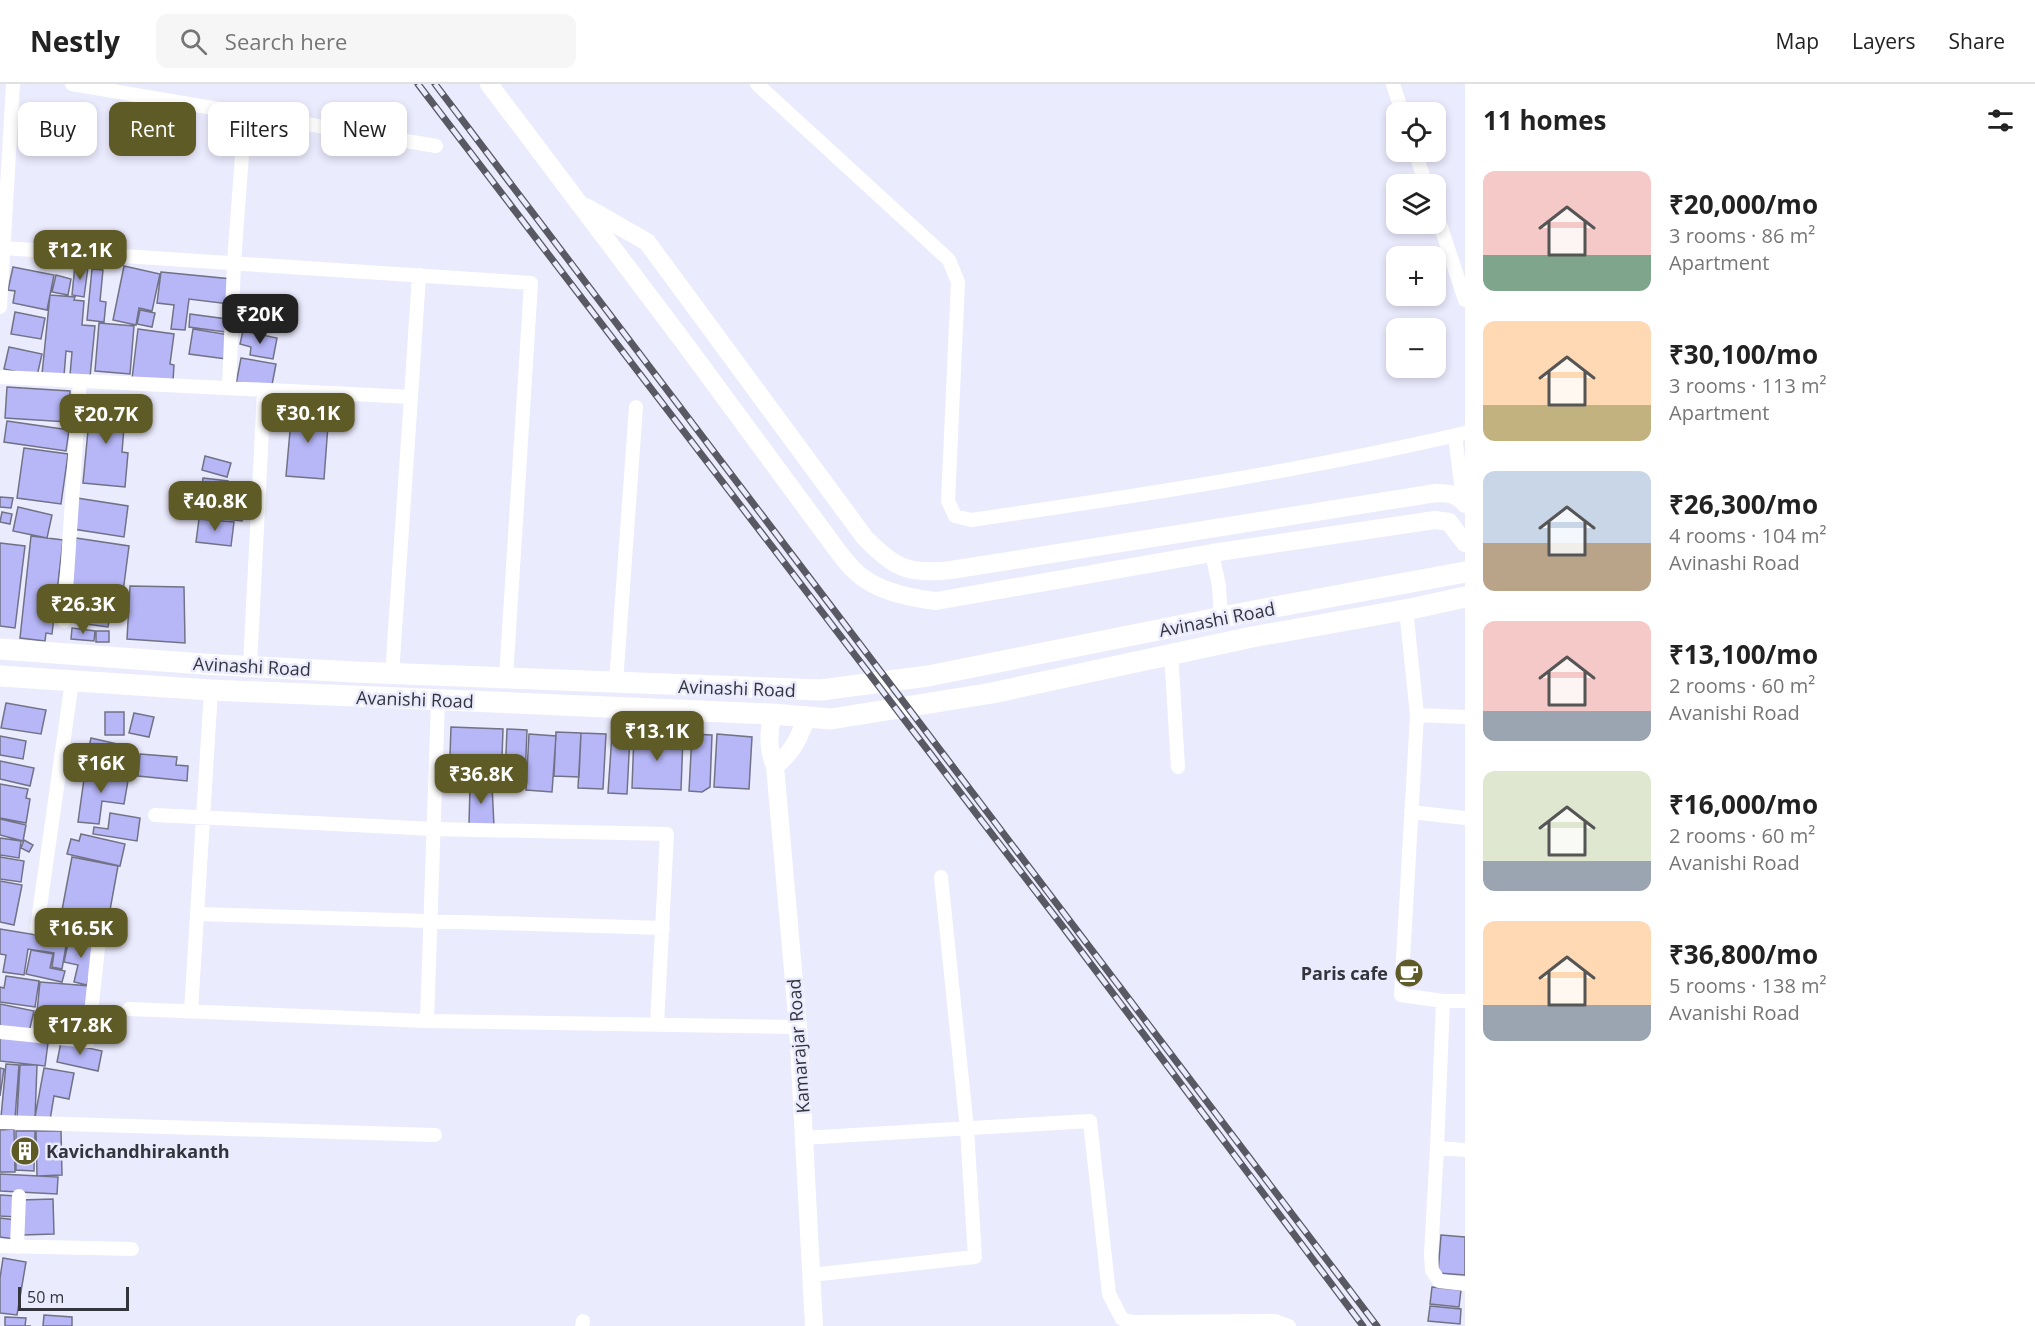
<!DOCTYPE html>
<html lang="en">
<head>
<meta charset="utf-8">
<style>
	:root { --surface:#fff; --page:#f6f6f6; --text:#222; --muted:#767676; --line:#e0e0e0; --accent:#5f5b27 }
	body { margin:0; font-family:"Open Sans",sans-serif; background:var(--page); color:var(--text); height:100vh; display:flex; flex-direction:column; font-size:22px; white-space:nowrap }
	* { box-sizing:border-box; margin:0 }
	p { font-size:20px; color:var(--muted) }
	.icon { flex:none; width:33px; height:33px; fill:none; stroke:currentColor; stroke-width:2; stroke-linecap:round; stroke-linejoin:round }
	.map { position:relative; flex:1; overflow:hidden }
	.details { display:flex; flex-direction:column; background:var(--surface); width:570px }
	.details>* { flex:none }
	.banner { position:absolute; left:18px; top:18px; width:570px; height:54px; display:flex; gap:12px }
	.fabs { position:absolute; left:1386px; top:18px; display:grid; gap:12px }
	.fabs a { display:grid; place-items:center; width:60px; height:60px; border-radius:12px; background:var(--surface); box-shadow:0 3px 9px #0003; font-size:30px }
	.scale { position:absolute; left:18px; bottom:15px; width:111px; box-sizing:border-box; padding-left:6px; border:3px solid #34343d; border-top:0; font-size:16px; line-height:21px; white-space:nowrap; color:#34343d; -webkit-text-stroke:4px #ebebfe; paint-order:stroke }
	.price { position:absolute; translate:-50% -51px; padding:0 14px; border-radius:12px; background:var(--accent); color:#fff; font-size:20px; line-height:39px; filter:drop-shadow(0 2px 3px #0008) }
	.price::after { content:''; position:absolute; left:50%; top:36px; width:18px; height:14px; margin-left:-9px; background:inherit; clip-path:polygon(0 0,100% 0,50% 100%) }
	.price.selected { background:#222; color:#fff }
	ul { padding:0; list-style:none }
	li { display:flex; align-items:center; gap:18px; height:150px; padding:0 18px }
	li span { display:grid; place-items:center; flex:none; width:168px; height:120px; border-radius:12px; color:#555 }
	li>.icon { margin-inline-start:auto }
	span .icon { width:72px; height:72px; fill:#fffc; stroke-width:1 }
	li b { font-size:26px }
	h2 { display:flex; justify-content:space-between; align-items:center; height:72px; padding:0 18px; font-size:26px }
	.chip { padding:0 21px; border-radius:12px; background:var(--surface); box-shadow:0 3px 9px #0003; font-size:21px; line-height:54px }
	.chip.selected { background:var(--accent); color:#fff }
	header { display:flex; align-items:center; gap:36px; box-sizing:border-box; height:84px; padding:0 30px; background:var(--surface); border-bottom:2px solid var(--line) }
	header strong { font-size:28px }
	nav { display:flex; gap:33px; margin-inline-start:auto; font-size:21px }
	.search { width:420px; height:54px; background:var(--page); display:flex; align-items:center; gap:15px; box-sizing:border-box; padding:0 21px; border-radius:12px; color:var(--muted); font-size:22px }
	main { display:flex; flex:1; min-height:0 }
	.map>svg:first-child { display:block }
	.building { fill:#b7b7f8; stroke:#717286; stroke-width:1.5 }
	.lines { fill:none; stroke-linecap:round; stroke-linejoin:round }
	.minor { stroke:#fff; stroke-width:14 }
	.secondary { stroke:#fff; stroke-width:18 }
	.primary { stroke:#fff; stroke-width:21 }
	.rail-casing { stroke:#595964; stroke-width:7 }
	.rail { stroke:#ebebfe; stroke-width:4.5; stroke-dasharray:14; stroke-linecap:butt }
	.labels { text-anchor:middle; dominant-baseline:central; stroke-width:5; stroke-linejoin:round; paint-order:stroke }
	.street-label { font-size:18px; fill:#34343d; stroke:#ebebfe }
	.poi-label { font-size:18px; font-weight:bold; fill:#34343d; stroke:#ebebfe; text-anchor:end }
</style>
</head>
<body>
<header>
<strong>Nestly</strong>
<div class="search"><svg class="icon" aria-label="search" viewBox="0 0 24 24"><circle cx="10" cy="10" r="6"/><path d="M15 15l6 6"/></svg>Search here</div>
<nav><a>Map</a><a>Layers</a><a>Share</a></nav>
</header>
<main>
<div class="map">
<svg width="1465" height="1242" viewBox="0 0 1465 1242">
	<rect width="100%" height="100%" fill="#ebebfe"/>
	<!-- building -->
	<path class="building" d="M75 181 88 183 84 213 72 211Z
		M124 182 160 190 152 227 139 224 136 241 113 236Z
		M13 183 54 191 47 226 13 219 15 207 8 206Z
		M92 185 103 186 100 217 106 218 104 238 87 236Z
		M161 188 232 195 229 220 189 215 185 246 171 245 174 221 157 219Z
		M56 191 71 195 68 211 52 208Z
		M50 211 75 213 74 216 84 217 82 241 95 242 90 293 70 291 72 268 66 267 64 292 42 290Z
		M140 226 155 229 152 243 137 240Z
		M15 228 45 234 41 255 11 250Z
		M190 230 227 235 225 248 189 243Z
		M99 239 134 242 130 290 95 287Z
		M138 245 174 250 170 280 174 281 173 297 132 295Z
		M193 245 230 251 226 275 189 270Z
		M243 247 277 254 273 275 250 271 251 263 240 260Z
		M9 263 42 270 37 292 4 285Z
		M241 274 276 280 271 306 236 300Z
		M7 303 70 307 68 338 5 334Z
		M91 315 126 319 122 368 128 369 125 403 83 399Z
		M292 325 329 328 324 395 286 392Z
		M7 337 69 346 66 367 4 358Z
		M24 364 68 370 61 420 17 414Z
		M205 372 231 379 227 393 202 386Z
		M203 394 228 397 226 415 244 417 242 437 225 435V428L199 425Z
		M0 413 13 414 11 424 0 423Z
		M77 414 128 422 124 453 73 445Z
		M18 423 52 431 47 454 13 447Z
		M2 428 12 430 10 440 0 438Z
		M199 435 234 438 231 462 196 458Z
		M31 452 63 456 52 550 46 549 45 557 20 554Z
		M76 454 129 462 123 508 114 507 108 543 64 537Z
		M0 459 25 462 15 544 0 542Z
		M130 502 184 503 185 559 127 555Z
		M115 513 122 514 120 532 112 531Z
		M72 544 95 547 94 557 71 555Z
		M96 547H109V558H96Z
		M6 619 46 626 41 650 1 644Z
		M105 628H124V651H105Z
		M134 629 154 633 149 653 129 649Z
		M451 643 503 645 501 703 449 701Z
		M507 645 527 646 525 695 505 694Z
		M556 648 581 649 579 693 554 692Z
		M581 649 606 650 603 705 578 704Z
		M529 650 556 652 552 708 526 706Z
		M612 650 630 651 627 710 608 709Z
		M634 650 683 653 681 706 632 704Z
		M692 650 712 651 710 703 702 708 689 707Z
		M717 650 752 653 749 705 714 703Z
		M0 652 26 657 23 675 0 671Z
		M91 654 122 661 119 674 133 677 130 690 85 681Z
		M140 670 177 673 176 681 188 682 187 697 138 692Z
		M0 677 34 684 30 702 0 695Z
		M91 686 129 691 124 720 102 717 99 740 78 738 84 695 89 696Z
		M0 700 28 705 26 714 30 715 26 739 0 734Z
		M492 700 494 743 469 740 470 703 471 701Z
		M110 729 140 734 137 757 93 750 94 743 108 745Z
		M0 735 26 741 23 757 0 751Z
		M81 750 125 760 120 782 67 770 71 755 79 757Z
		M0 754 21 757 19 774 1 771 0 773 24 777 21 798 0 795Z
		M24 756 33 761 29 768 21 764Z
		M72 773 118 782 110 826 113 827 109 851 59 842Z
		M0 797 22 801 14 841 0 838Z
		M0 845 67 856 62 885 52 883 54 869 28 865 24 891 3 888 6 871 0 870Z
		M69 855 96 861 87 901 74 898 78 881 64 878Z
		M31 866 53 870 50 884 65 887 62 898 26 890Z
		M6 892 39 897 35 923 0 918V903L4 904Z
		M40 898 90 902 85 954 35 947Z
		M0 920 34 927 29 948 0 942Z
		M0 952 48 959 45 982 0 977Z
		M61 958 102 967 98 987 57 978Z
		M6 980 19 981 15 1034 1 1033Z
		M20 981H37L35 1034 17 1033Z
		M0 984 4 985 0 1012Z
		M44 984 74 989 69 1015 54 1012 50 1036 35 1033Z
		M14 1045 15 1088H0V1046Z
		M16 1047H35L34 1087 16 1086Z
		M36 1047H61L62 1091 37 1092Z
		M0 1090 58 1093 57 1110 0 1107Z
		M0 1111 17 1112 16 1133 0 1132Z
		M53 1115 54 1150 22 1151 21 1116Z
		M0 1134 16 1136 14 1155 0 1153Z
		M1441 1151 1465 1153V1191L1438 1189Z
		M3 1174 26 1178 17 1231 0 1229V1194Z
		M1432 1203 1461 1206 1459 1223 1430 1220Z
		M1430 1222 1461 1225 1460 1240 1428 1237Z
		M44 1231 72 1233V1242H43Z
		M5 1233 26 1234 25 1242H31H5Z"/>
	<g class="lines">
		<!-- minor -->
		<path class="minor" d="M72 0 436 62
			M757 0 949 176 958 198 948 417 955 432 971 436C1137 412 1302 387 1465 349
			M1393 0 1402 28
			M1415 68 1426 100
			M1436 128 1465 216
			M3 164 531 199 506 594
			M0 223 13 0
			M0 293 411 313 392 590
			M229 304 234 179 245 30
			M411 313 419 191
			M1455 352 1461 399 1460 414
			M1212 469 1219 502 1221 534
			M1406 525 1417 631 1401 911 1443 917
			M64 537 80 297
			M1171 569 1178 683
			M250 582 264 306
			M616 599 636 323
			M1417 631 1465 633
			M1411 728 1465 734
			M155 731 434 745 667 750 657 941
			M197 830 663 844
			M1465 917H1443L1437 1064 1465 1066
			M129 925 427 937 798 943
			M191 927 211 606
			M427 937 438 616
			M0 948 88 957 99 855 37 844 72 597
			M0 1038 435 1051
			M803 1054 1090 1037 1109 1210 1122 1235 1133 1238 1275 1237 1289 1242
			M1437 1064 1431 1170 1432 1186 1439 1197 1465 1200
			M0 1162 132 1165
			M17 1163 19 1112
			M811 1191 975 1173 967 1045 941 793
			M582 1242 583 1237"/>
		<!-- secondary -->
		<path class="secondary" d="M489 0 683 257 837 466C843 474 849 482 856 488 876 507 909 514 936 517L1212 469 1435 436 1449 438 1465 459
			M586 123 647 158 865 454C895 484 908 491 951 486L1436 409C1448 409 1457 410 1465 420
			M772 630C769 650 767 664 775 682L798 943 814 1242
			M775 682C794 667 798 655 807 633"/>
		<!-- primary -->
		<path class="primary" d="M0 565 203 580 355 588 821 606 928 592 1248 528 1465 488
			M0 592 211 606 772 630 831 635 992 609 1252 553 1415 524 1465 513"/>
		<!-- rail casing -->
		<g class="rail-casing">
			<path id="rail" d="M418 0 1063 843 1363 1242
				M435 0 1377 1242"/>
		</g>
		<!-- rail -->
		<use href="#rail" class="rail"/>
	</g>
	<!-- icons -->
	<defs>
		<g id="cafe-disc" transform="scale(1.5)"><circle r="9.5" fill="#5f5b27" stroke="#ebebfe"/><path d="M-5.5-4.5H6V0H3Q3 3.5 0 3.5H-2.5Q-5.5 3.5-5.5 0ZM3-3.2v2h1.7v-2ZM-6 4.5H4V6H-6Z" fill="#fff"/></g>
		<g id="building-disc" transform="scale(1.5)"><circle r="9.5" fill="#5f5b27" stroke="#ebebfe"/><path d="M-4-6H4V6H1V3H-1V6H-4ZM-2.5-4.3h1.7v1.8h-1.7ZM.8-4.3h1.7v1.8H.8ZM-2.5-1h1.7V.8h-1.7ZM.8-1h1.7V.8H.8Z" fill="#fff"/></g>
	</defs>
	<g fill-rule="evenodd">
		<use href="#cafe-disc" x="1409" y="889"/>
		<use href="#building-disc" x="25" y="1067"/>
	</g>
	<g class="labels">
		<!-- street labels -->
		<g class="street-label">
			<text transform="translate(1217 535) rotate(-11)">Avinashi Road</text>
			<text transform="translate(252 582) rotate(3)">Avinashi Road</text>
			<text transform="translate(737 604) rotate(2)">Avinashi Road</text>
			<text transform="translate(415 615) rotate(2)">Avanishi Road</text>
			<text transform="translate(798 962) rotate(-94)">Kamarajar Road</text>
		</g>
		<!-- poi labels -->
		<g class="poi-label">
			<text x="1388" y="889">Paris cafe</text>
			<text x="46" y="1067" text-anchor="start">Kavichandhirakanth</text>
		</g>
	</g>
</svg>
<div class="fabs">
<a><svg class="icon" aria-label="locate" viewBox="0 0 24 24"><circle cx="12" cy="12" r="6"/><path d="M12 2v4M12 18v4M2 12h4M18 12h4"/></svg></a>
<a><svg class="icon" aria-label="layers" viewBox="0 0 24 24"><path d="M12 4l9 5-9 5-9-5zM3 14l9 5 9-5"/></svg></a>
<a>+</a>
<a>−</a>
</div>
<div class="scale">50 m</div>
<b class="price" style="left:80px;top:197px">₹12.1K</b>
<b class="price selected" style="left:260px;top:261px">₹20K</b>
<b class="price" style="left:308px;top:360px">₹30.1K</b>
<b class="price" style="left:106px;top:361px">₹20.7K</b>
<b class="price" style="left:215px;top:448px">₹40.8K</b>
<b class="price" style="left:83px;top:551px">₹26.3K</b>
<b class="price" style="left:657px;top:678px">₹13.1K</b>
<b class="price" style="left:101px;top:710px">₹16K</b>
<b class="price" style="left:481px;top:721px">₹36.8K</b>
<b class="price" style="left:81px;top:875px">₹16.5K</b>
<b class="price" style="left:80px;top:972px">₹17.8K</b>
<div class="banner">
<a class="chip">Buy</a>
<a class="chip selected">Rent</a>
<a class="chip">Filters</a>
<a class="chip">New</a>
</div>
</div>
<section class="details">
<h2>11 homes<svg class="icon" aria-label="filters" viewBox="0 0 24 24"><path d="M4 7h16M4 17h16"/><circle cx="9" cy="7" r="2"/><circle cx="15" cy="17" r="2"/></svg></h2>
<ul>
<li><span style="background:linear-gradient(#f6c9c9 70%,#7fa58c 0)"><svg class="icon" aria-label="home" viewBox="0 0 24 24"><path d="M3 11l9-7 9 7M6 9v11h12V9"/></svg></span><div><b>₹20,000/mo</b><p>3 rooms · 86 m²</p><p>Apartment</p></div></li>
<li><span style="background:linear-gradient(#ffd9b3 70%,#c2b280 0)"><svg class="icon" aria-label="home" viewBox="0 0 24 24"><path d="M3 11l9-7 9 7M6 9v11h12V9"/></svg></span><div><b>₹30,100/mo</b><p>3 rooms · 113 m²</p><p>Apartment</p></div></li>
<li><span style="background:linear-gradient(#c9d6e8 60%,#b9a48a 0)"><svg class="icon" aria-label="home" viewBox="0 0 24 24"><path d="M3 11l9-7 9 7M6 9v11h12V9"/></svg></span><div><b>₹26,300/mo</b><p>4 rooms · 104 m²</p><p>Avinashi Road</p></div></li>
<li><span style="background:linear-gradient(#f6c9c9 75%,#9aa5b1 0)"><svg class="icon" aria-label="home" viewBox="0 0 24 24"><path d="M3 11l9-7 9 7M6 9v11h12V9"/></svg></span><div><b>₹13,100/mo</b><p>2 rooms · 60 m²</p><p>Avanishi Road</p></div></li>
<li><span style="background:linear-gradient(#dfe7d0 75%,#9aa5b1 0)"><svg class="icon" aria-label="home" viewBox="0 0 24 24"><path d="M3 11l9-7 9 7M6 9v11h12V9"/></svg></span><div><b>₹16,000/mo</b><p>2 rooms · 60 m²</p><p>Avanishi Road</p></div></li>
<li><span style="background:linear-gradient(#ffd9b3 70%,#9aa5b1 0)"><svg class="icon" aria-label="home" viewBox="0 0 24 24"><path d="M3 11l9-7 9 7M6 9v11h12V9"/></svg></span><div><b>₹36,800/mo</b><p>5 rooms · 138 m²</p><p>Avanishi Road</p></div></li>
</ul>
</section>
</main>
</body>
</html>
